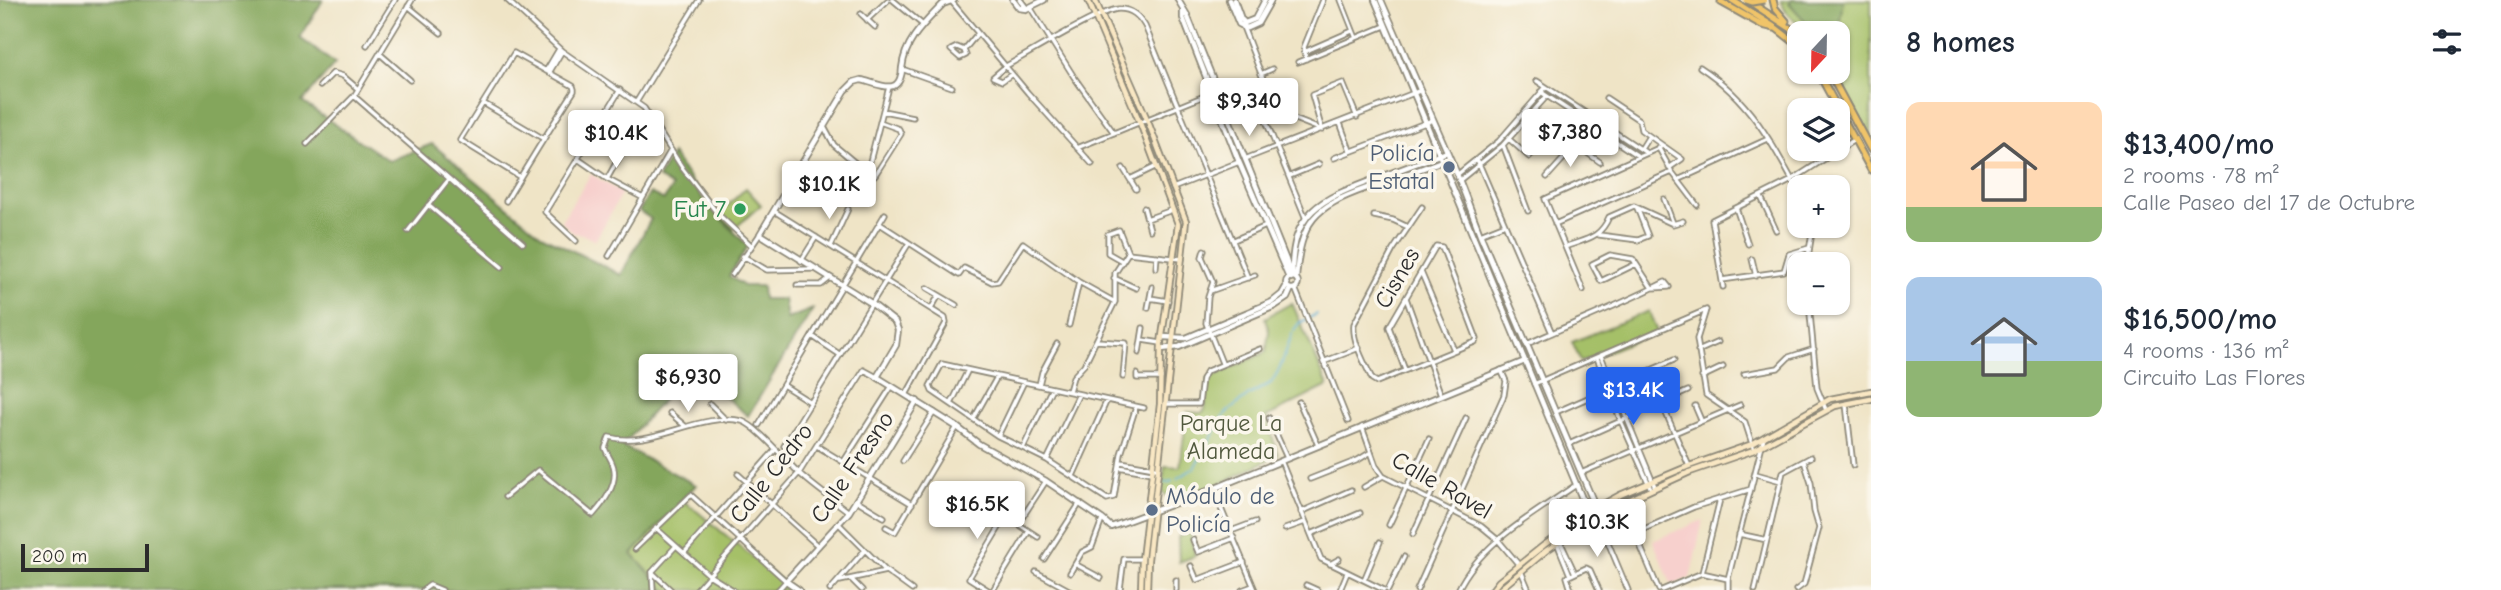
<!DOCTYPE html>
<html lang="en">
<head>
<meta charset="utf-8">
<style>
	:root { --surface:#fff; --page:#f6f6f7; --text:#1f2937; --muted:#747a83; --accent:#2563eb }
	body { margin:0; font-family:"Comic Neue",sans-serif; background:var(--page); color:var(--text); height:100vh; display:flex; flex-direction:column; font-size:26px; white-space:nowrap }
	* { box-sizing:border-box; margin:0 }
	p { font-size:23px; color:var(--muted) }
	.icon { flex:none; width:38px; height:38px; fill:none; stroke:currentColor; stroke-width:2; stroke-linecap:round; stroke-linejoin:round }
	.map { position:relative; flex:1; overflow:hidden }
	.drawer { display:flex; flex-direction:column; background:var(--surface); width:630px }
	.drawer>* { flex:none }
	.needle { width:46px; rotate:202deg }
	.buttons { position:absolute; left:1787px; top:21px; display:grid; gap:14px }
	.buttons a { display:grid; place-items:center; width:63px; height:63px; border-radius:14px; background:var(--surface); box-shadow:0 2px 5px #0004; font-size:35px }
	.scale { position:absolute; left:21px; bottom:18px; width:128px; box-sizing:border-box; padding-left:7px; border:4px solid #2b2b2b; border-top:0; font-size:19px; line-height:24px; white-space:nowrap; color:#2b2b2b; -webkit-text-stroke:5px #fbf7ec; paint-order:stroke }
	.price { position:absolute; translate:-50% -60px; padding:0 16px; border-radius:7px; background:#fff; color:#222; font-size:23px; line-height:46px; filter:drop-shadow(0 2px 4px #0008) }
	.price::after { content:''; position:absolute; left:50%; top:42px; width:21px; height:16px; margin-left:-10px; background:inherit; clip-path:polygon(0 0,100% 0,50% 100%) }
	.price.active { background:var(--accent); color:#fff }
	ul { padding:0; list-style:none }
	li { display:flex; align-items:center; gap:21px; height:175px; padding:0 35px }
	li span { display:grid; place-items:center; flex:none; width:196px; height:140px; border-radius:14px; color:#555 }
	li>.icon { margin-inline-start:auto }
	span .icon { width:84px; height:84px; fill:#fffc; stroke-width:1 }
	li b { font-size:30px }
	h2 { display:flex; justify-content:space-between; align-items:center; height:84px; padding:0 35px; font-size:30px }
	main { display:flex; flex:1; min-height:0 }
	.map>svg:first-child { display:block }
	.built { fill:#f7d0cd }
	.green { fill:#a5c067; stroke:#687649; stroke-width:2 }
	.forest { fill:#84a65c; stroke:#586844; stroke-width:2 }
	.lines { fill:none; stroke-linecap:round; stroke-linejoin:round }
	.stream { stroke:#57acd3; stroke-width:2 }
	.minor-casing { stroke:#8d8878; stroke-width:7 }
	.tertiary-casing { stroke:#8d8878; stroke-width:8 }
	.secondary-casing { stroke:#8d8878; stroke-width:8 }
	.trunk-casing { stroke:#8d8878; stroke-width:9 }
	.minor { stroke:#fff; stroke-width:3.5 }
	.tertiary { stroke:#fff; stroke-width:4.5 }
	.secondary { stroke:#f9e7c3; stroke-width:4.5 }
	.trunk { stroke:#f0c469; stroke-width:5 }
	.trunk-bridge-casing { stroke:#8d8878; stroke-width:9; stroke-linecap:butt }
	.trunk-bridge { stroke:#f0c469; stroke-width:5 }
	.service-dot { fill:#5c6f8a; stroke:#fbf7ec; stroke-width:2.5 }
	.leisure-dot { fill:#2e9e5b; stroke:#fbf7ec; stroke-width:2.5 }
	.labels { text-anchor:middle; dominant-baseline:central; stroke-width:7; stroke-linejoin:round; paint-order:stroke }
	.service-label { font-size:24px; fill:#4e5e75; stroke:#fbf7ec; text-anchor:end }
	.leisure-label { font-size:24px; fill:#27864d; stroke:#fbf7ec; text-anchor:end }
	.street-label { font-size:24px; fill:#2b2b2b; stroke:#fbf7ec }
	.park-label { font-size:24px; fill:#50583d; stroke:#fbf7ec }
</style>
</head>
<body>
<main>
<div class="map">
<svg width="1871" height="590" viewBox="0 0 1871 590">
	<rect width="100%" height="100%" fill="#fbf7ec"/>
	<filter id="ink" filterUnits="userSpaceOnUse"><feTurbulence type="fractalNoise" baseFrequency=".0143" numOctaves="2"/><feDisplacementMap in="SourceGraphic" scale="14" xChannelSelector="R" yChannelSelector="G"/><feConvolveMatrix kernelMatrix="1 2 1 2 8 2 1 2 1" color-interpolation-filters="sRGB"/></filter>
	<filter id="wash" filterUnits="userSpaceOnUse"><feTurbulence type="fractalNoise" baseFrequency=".00686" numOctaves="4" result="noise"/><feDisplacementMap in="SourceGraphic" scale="28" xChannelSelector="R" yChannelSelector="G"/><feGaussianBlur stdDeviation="1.57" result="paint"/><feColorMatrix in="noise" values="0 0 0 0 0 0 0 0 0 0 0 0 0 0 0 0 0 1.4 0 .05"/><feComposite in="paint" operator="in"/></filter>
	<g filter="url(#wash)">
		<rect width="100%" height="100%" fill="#efe4c6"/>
		<!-- built -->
		<path class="built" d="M591 174 622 193 595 241 582 234 573 233 561 221Z
			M1703 520 1690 578 1672 585 1653 541Z"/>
		<!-- green -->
		<path class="green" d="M1781 0H1871V145L1835 72H1838V33H1809C1799 23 1784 15 1781 0Z
			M746 188 761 205 734 229 719 214Z
			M1292 303 1328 386 1266 417 1278 455 1212 488 1176 503 1161 491 1165 466 1180 467 1187 412 1201 413 1205 410 1209 378 1266 352 1269 331 1265 318Z
			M1649 311 1657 332 1581 362 1572 342Z
			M633 466 693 508 792 590H515Z
			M1190 532 1195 556 1179 562 1178 537Z"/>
		<!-- forest -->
		<path class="forest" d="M0 0H323L300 38 335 64 302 102 389 161 432 144 541 235 621 275 651 219 639 211 650 193 664 200 672 187 658 178 672 154 707 204 748 246 729 276 744 286H762L763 299H784L787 319 813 309 748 416 691 368 622 446 696 485 632 554 665 590H0Z
			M1792 0H1843L1838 35V33H1816L1789 3Z"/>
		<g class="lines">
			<!-- stream -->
			<path class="stream" d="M1294 330 1299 323 1317 314
				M1177 479 1194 468 1226 413 1249 395 1271 383 1280 368 1292 334
				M1165 483 1173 481"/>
		</g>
	</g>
	<g filter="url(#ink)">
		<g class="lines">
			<!-- minor casing -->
			<g class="minor-casing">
				<path id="minor" d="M507 0 562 51 644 108 683 169 717 213 751 245
					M893 0 923 25
					M1341 0 1356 38
					M952 2 1028 93 1092 164
					M408 6 441 33
					M1030 7 1074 77 1114 133
					M861 14 875 27
					M867 20 888 0
					M1243 27 1270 97 1292 118 1322 130
					M367 45 395 0
					M951 50 957 47 964 50 966 55
					M951 50 960 58 966 55
					M964 50 978 33
					M1304 52 1352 31
					M380 54 410 80
					M1306 59 1304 47 1323 0
					M1298 62 1385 26
					M1700 67C1748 98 1773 143 1799 193
					M902 69 952 87
					M546 71 559 49
					M549 73 562 51
					M1012 74 1002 81 993 77 1006 66C1027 55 1101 9 1119 9 1132 9 1139 16 1145 26L1248 278
					M1261 74 1272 69
					M1537 81 1645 152
					M320 86 333 73 343 76 358 89
					M1541 92 1638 156
					M354 96 523 243
					M1606 98 1639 120 1641 130 1682 159 1669 168
					M637 101 699 0
					M483 103 544 139
					M1259 104 1306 219
					M883 111 913 117
					M1340 123 1350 150
					M823 125 834 145 859 166 863 177
					M1322 130 1312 95 1343 83 1357 117
					M1509 139 1529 157 1570 111
					M307 144 354 96 412 0
					M1503 145 1528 211
					M1576 145 1600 162
					M1658 147 1672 172 1697 205
					M1077 148 1214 92
					M1641 149 1649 136
					M1334 158 1433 120
					M578 159 607 179 643 198
					M1245 159 1419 91
					M1477 159 1552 333
					M1123 168 1136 189
					M1458 174 1499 141 1546 87
					M875 175 901 134 899 129 880 122
					M1290 176 1319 164
					M1547 177 1592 127
					M607 179 630 138 655 122
					M1130 179 1157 166
					M1460 180 1503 145 1547 96
					M1678 180 1768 139
					M1173 188 1239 162
					M1761 197 1776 230
					M852 198 868 169 889 87
					M1664 199 1673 223
					M506 201C528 164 551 127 574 91V89L573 86 514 53 460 140 520 177
					M428 205 502 267
					M1144 208 1150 230
					M1736 208 1748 244
					M774 211 945 318 946 323 906 395
					M1374 216 1393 220 1408 227
					M1147 219 1172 210
					M880 224 959 275 964 268 992 282 998 281 1023 243 1079 282 1115 302
					M1555 224 1672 172
					M408 231 449 179
					M1480 234 1505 224
					M1599 235 1638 240 1648 236 1637 208
					M1234 240 1266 226
					M576 241 545 212 620 90
					M831 246 848 209
					M1565 247C1585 239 1600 239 1609 217L1634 206 1673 224 1683 221
					M1204 250 1202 257 1213 282 1208 297 1206 323 1222 363
					M1128 253 1182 259
					M609 256 671 150
					M743 256 767 270 815 269
					M1752 259 1756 276
					M801 261 816 237
					M1122 261 1108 253V234L1119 230 1128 253
					M1807 264 1813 226
					M1156 268 1157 256
					M1421 272 1454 350
					M732 275 760 234
					M1114 278 1136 288
					M1722 280 1784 271 1789 254 1809 248
					M797 285H821L830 278
					M1723 287 1712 220 1792 180 1854 140
					M927 288 956 305
					M1295 288 1348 421
					M1583 290 1545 199 1663 146
					M1210 291 1255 275
					M1150 298 1168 301
					M1406 298 1441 395
					M1809 303 1817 388 1826 410
					M1148 308 1152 287
					M931 309 939 295
					M1706 310 1697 339 1706 395 1745 422 1754 450
					M1069 325 1079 282
					M812 336 839 354
					M1142 340 1161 343
					M1097 341 1126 343 1123 377
					M1527 344C1573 323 1620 305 1665 282L1669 287 1652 288 1633 259 1610 255 1592 264 1601 281 1636 264
					M1698 351 1718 342
					M1139 353 1143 328
					M1601 356 1655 487
					M1597 358 1620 419 1651 489
					M1323 362 1359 348
					M1405 370 1389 327 1436 246 1442 247 1477 339 1475 342 1377 382 1372 379C1365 363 1352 342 1354 324L1393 250 1422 207
					M1137 374V378H1161
					M1744 374 1778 368 1789 357 1814 349
					M1702 377 1723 367
					M1534 384 1706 310
					M783 385 810 402
					M1039 385 1042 372 1057 344
					M1069 391 1073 377 1084 365 1115 302V273L1128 253
					M1299 402 1318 445
					M710 404 726 420
					M951 404 968 370
					M1167 404H1199L1202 379 1207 371 1260 349
					M1662 404 1689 466
					M1846 404 1853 465
					M1695 406 1701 420
					M1136 407 1121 454 1114 497 1107 499 1047 460 998 436 932 391 930 386 942 364 1144 408
					M1556 412 1674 360
					M670 413 685 426
					M974 418 997 377
					M1269 418 1287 458
					M759 425 885 214
					M1362 427 1376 466 1383 476 1481 526 1498 540 1519 565
					M998 436 1024 382
					M1569 444 1688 391
					M784 446 909 243
					M817 446 912 504
					M1023 448 1052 388
					M1047 460 1079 394
					M844 461 892 386
					M903 461 934 412
					M1281 461 1321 559 1384 590
					M1121 462 1155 468
					M1119 467 1151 473
					M1581 473 1740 405
					M738 474 818 546
					M1756 474 1781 481
					M1073 476 1107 400
					M1310 479 1358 460 1371 452
					M1364 487 1383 476
					M1213 489 1255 590
					M505 497 538 470 593 515C603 504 617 486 614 469 613 461 607 455 605 448L609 437C650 449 701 411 742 421 756 425 786 461 798 472 814 487 832 499 849 512
					M856 500 884 517
					M1622 503 1659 590
					M997 510 1038 537
					M1301 512 1351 490
					M1597 516 1628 590
					M839 524 886 571 912 590
					M1018 524 1046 481
					M1389 525 1429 439
					M886 527 895 532 957 427
					M656 528 709 575 733 590
					M1285 529 1305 522
					M1231 531 1255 522
					M1635 533 1694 507 1751 489
					M1311 534 1360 513
					M1413 534 1466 418
					M1739 534 1767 540
					M1555 538 1570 575
					M1193 540 1198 552 1234 538
					M1560 541 1575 573
					M635 549 691 495 786 581 778 590
					M684 553 775 450
					M1044 559 1080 503
					M1075 564 1101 578
					M1330 564 1339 559
					M1191 566 1197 580 1244 562
					M1521 571 1529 590
					M652 572 671 590
					M1036 572 1069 590
					M1070 573 1082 552 1092 547 1102 520
					M1702 573 1720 499
					M851 579 862 590
					M1176 580V590
					M1364 580 1380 542
					M840 581 886 571
					M1306 585 1317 590
					M1120 589 1124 559H1142
					M423 590 430 585 442 590
					M653 590 652 572 676 546
					M696 590 799 473 864 370 877 377
					M830 590 865 550
					M988 590 969 578 1006 516
					M993 590 1029 531
					M1242 590 1253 586
					M1340 590 1347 573
					M1388 590 1404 557
					M1417 590 1504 395 1506 381 1501 370
					M1458 590C1481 542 1534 514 1576 485
					M1571 590 1567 577 1586 568 1590 570 1599 590
					M1662 590 1702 573 1728 579
					M1728 590V579L1764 437
					M1755 590 1783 472 1811 457
					M1796 590 1804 584 1819 528 1814 511 1811 483 1804 461"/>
			</g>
			<!-- tertiary casing -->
			<g class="tertiary-casing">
				<path id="tertiary" d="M1013 0 1019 8 1026 9
					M1020 0 1026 8
					M1178 0 1187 15 1286 260 1291 278
					M1229 0 1239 24 1247 28 1258 23 1271 0
					M1234 0 1241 19 1245 23 1255 19 1265 0
					M1375 0 1591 520
					M1381 0 1457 174 1480 234 1596 508
					M943 4C925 23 905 40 902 68 902 74 900 84 893 86 885 89 869 81 861 80L854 82 845 91 760 234 871 303 895 322 898 330 896 345 877 377 957 427 979 444 1046 481 1102 519 1111 527 1213 489 1525 361
					M943 4 954 0
					M1026 9 1044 0
					M1183 11V18L1239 162 1289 278
					M1292 277C1291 211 1319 200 1375 179 1399 170 1423 161 1447 152
					M1286 283a6 6 0 1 1 12 0a6 6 0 1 1-12 0Z
					M1296 278C1301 220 1314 207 1367 188 1394 178 1423 169 1449 158
					M1162 337 1186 338 1272 302 1282 294 1287 285
					M1161 349 1179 347 1275 306 1287 298 1291 289
					M799 590 786 581 849 512 917 401"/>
			</g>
			<!-- secondary casing -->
			<g class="secondary-casing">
				<path id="secondary" d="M1088 0 1140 123 1178 224 1161 343 1160 404 1142 559 1141 590
					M1095 0 1147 119 1186 221 1148 560 1147 590
					M1492 590 1499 581 1544 545 1596 508 1620 495 1689 466 1752 444 1830 399 1871 391
					M1499 590 1547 550 1591 520 1622 503 1690 472 1754 450 1835 406 1871 399"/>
			</g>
			<!-- trunk casing -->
			<g class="trunk-casing">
				<path id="trunk" d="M1732 0 1776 28 1799 46
					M1773 0 1775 8 1786 21
					M1721 2 1762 25 1774 28
					M1750 2 1799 34
					M1818 72 1871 170
					M1829 72 1871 150"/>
			</g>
			<!-- minor -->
			<use href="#minor" class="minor"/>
			<!-- tertiary -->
			<use href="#tertiary" class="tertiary"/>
			<!-- secondary -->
			<use href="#secondary" class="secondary"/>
			<!-- trunk -->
			<use href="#trunk" class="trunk"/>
			<!-- trunk-bridge casing -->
			<g class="trunk-bridge-casing">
				<path id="trunk-bridge" d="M1746 0 1752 2 1764 0"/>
			</g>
			<!-- trunk-bridge -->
			<use href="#trunk-bridge" class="trunk-bridge"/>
		</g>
	</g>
	<!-- markers -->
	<g class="service-dot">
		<circle cx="1449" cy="167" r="7"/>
		<circle cx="1152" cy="510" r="7"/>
	</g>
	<circle class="leisure-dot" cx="740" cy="209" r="7"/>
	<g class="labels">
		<!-- service labels -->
		<g class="service-label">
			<text x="1435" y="153">Policía<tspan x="1435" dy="28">Estatal</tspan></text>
			<text x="1166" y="496" text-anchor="start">Módulo de<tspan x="1166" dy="28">Policía</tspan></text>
		</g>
		<!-- leisure labels -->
		<g class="leisure-label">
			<text x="726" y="209">Fut 7</text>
		</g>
		<!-- street labels -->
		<g class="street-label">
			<text transform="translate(1397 278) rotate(-60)">Cisnes</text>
			<text transform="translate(852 467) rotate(-56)">Calle Fresno</text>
			<text transform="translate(771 473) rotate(-52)">Calle Cedro</text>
			<text transform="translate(1442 485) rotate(30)">Calle Ravel</text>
		</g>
		<!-- park labels -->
		<g class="park-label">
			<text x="1231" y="423">Parque La<tspan x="1231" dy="28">Alameda</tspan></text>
		</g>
	</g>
</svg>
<div class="buttons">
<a><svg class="needle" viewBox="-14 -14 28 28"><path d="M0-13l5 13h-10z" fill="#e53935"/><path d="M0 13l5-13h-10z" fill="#747a83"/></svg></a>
<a><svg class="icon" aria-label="layers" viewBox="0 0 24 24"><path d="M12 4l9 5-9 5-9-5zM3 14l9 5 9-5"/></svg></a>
<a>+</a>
<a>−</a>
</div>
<div class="scale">200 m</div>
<b class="price" style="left:1249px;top:138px">$9,340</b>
<b class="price" style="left:1570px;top:169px">$7,380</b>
<b class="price" style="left:616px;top:170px">$10.4K</b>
<b class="price" style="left:829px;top:221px">$10.1K</b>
<b class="price" style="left:688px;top:414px">$6,930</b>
<b class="price active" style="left:1633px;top:427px">$13.4K</b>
<b class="price" style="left:977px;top:541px">$16.5K</b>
<b class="price" style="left:1597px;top:559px">$10.3K</b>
</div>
<section class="drawer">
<h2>8 homes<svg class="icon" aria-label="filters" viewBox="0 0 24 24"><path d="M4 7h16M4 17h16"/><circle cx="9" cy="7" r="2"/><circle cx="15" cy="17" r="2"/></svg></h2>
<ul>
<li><span style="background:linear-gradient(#ffd9b3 75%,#8fb573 0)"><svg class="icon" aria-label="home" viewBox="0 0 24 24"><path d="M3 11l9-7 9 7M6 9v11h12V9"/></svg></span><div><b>$13,400/mo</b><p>2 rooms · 78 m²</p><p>Calle Paseo del 17 de Octubre</p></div></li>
<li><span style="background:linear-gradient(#a9c7e8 60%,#8fb573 0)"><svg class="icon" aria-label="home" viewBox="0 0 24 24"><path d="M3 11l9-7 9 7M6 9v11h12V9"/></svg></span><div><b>$16,500/mo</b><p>4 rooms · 136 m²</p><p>Circuito Las Flores</p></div></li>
</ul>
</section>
</main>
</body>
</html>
